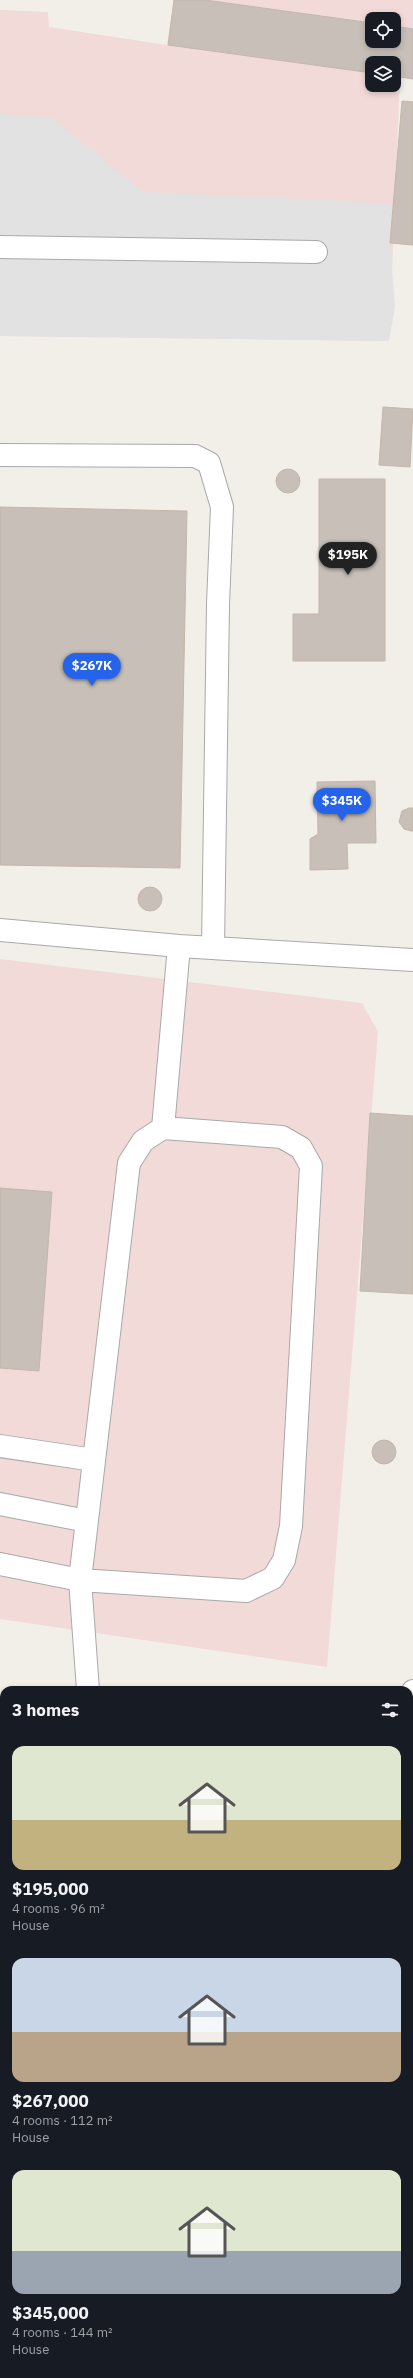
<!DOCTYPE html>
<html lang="en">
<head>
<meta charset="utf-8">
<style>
	:root { --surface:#171b24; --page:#20242c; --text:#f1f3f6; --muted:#9ea1a6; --accent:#2563eb }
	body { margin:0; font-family:"IBM Plex Sans",sans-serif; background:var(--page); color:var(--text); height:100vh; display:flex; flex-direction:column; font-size:15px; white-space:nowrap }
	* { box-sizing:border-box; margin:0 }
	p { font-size:13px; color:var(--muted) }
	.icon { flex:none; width:22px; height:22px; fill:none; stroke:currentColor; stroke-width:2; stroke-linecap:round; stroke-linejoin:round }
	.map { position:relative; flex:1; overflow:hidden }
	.side { position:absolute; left:0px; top:1686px; width:413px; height:692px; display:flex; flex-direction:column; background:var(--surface); border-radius:12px 12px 0 0; box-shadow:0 2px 6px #0003 }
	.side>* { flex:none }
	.fabs { position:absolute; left:365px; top:12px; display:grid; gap:8px }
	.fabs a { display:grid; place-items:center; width:36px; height:36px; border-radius:8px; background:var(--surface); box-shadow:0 2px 6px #0003; font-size:20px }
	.price { position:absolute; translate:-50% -34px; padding:0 9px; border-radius:14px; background:var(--accent); color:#fff; font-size:13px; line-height:26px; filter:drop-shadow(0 1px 2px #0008) }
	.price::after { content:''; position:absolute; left:50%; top:24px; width:12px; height:9px; margin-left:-6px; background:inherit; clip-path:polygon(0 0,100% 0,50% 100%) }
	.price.active { background:#222; color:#fff }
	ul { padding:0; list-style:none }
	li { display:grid; align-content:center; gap:8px; height:212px; padding:0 12px }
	li span { display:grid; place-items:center; height:124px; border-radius:12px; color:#555 }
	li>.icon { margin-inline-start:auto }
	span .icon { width:72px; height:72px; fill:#fffc; stroke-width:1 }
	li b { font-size:17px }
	h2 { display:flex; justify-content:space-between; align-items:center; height:48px; padding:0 12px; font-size:17px }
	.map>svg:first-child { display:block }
	.commercial { fill:#f2dad9; fill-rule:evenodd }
	.parking { fill:#e2e2e2 }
	.building { fill:#c7bfb8; stroke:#c4b6ab }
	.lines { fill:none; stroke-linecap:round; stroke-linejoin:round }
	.minor-casing { stroke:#a9a9a9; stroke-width:24 }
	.major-casing { stroke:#a06b00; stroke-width:24 }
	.minor { stroke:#fff; stroke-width:22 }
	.major { stroke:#fcd6a4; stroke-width:22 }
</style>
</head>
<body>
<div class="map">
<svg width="413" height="2378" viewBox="0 0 413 2378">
	<rect width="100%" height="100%" fill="#f2efe9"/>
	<!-- commercial -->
	<path class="commercial" d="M174 0H413V79L400 77 389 341 0 336V10L48 12 49 27 167 45ZM372 19H394V41H372ZM372 63H394V85H372Z
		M0 959 362 1003 378 1032 327 1667 0 1619Z"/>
	<!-- parking -->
	<path class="parking" d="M0 114 51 117 143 192 349 201 393 205 390 243 395 307 389 341 0 336Z"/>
	<!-- building -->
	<path class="building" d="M174 0H205L372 23V41H394V26L413 29V79L394 76V63H372V73L168 45Z
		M402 101 413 102V245L390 243Z
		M383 407 413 409 410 467 379 465Z
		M276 481a12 12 0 1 1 24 0a12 12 0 1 1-24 0Z
		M319 479H385V661H293V614H319Z
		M0 507 187 511 180 868 0 865Z
		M375 781 376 843H347L348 869 310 870V839L318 834 317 782Z
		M409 808H413V831H411L404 829 399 822 402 811Z
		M138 899a12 12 0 1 1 24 0a12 12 0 1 1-24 0Z
		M370 1113 413 1116V1294L360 1291Z
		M0 1188 52 1192 39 1371 0 1368Z
		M372 1452a12 12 0 1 1 24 0a12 12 0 1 1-24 0Z
		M0 1809 4 1810V1949L0 1948Z
		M5 2374H39V2378H5Z
		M151 2374H176V2378H151Z
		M199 2374H260V2378H199Z"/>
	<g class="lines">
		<!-- minor casing -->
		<g class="minor-casing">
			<path id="minor" d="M0 247 316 252
				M0 455 195 456 209 463 222 507 218 604 213 948
				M0 930 179 946
				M0 1446 94 1460
				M0 1504 87 1521
				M0 1564 80 1580 246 1591 273 1578 284 1560 291 1526 311 1166 301 1148 282 1137 163 1128
				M88 1690 80 1580 129 1163 143 1141 163 1128 179 946 413 960
				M409 1700 413 1691
				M409 1911 413 1912
				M0 2024 4 2018
				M409 2264 413 2272
				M409 2369 413 2376
				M302 2374 303 2378"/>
		</g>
		<!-- major casing -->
		<g class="major-casing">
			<path id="major" d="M409 1954 413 1953
				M0 2127 4 2125"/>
		</g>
		<!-- minor -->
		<use href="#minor" class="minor"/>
		<!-- major -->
		<use href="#major" class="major"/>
	</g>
</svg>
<div class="fabs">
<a><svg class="icon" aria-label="locate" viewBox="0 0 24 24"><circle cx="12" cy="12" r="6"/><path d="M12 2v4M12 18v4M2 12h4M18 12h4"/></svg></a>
<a><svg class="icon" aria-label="layers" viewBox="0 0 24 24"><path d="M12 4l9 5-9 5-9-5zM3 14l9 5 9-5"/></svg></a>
</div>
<b class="price active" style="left:348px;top:576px">$195K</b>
<b class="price" style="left:92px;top:687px">$267K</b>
<b class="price" style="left:342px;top:822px">$345K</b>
<section class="side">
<h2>3 homes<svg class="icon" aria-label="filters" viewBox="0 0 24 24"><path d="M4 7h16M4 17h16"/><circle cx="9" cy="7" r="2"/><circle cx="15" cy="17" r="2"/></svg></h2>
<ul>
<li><span style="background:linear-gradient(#dfe7d0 60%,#c2b280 0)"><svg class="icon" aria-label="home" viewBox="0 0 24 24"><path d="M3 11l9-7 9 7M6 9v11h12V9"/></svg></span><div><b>$195,000</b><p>4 rooms · 96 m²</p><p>House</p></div></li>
<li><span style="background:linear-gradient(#c9d6e8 60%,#b9a48a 0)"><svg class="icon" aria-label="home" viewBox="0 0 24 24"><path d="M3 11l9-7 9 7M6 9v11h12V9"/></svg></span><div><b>$267,000</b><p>4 rooms · 112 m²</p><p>House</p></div></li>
<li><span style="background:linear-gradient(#dfe7d0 65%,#9aa5b1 0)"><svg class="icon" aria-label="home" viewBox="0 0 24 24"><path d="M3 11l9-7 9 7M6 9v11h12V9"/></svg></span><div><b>$345,000</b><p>4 rooms · 144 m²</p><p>House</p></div></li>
</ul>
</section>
</div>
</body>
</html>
